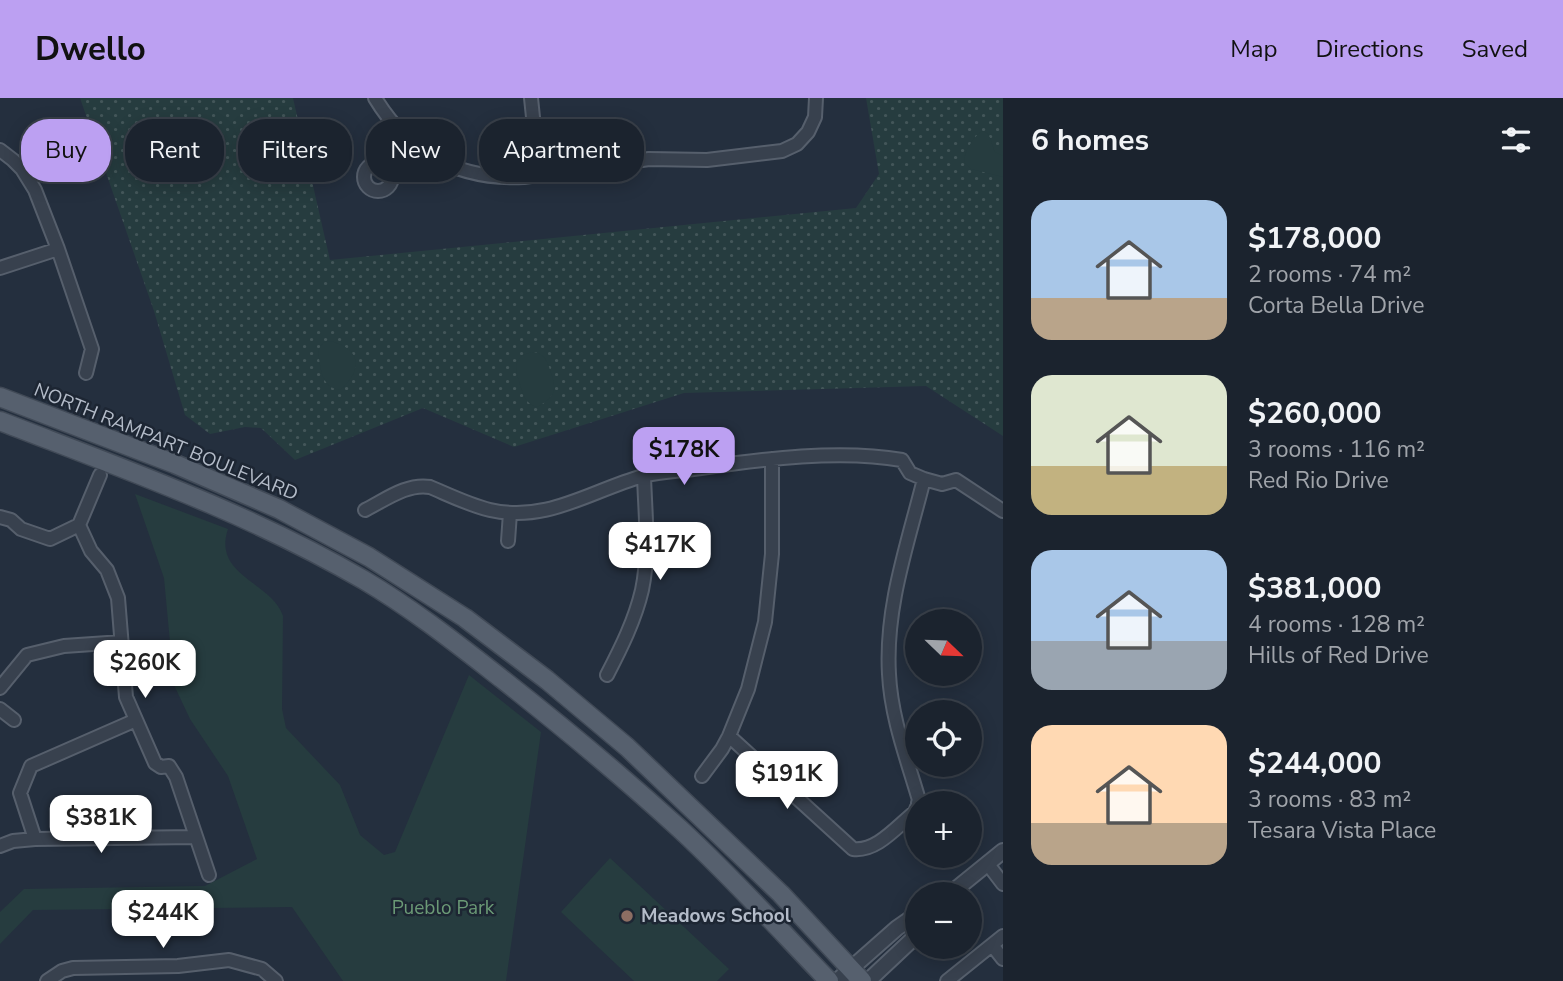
<!DOCTYPE html>
<html lang="en">
<head>
<meta charset="utf-8">
<style>
	:root { --surface:#1b232e; --page:#242b36; --text:#f1f3f6; --muted:#a0a4aa; --line:#39404a; --accent:#bca0f2 }
	body { margin:0; font-family:"Nunito Sans",sans-serif; background:var(--page); color:var(--text); height:100vh; display:flex; flex-direction:column; font-size:26px; white-space:nowrap }
	* { box-sizing:border-box; margin:0 }
	p { font-size:23px; color:var(--muted) }
	.icon { flex:none; width:38px; height:38px; fill:none; stroke:currentColor; stroke-width:2; stroke-linecap:round; stroke-linejoin:round }
	.map { position:relative; flex:1; overflow:hidden }
	.panel { display:flex; flex-direction:column; background:var(--surface); width:560px }
	.panel>* { flex:none }
	.guide { position:absolute; left:21px; top:21px; width:665px; height:63px; display:flex; gap:14px }
	.needle { width:46px; rotate:113deg }
	.tools { position:absolute; left:905px; top:511px; display:grid; gap:14px }
	.tools a { display:grid; place-items:center; width:77px; height:77px; border-radius:50%; background:var(--surface); box-shadow:0 4px 18px #0003,0 0 0 2px var(--line); font-size:35px }
	.price { position:absolute; translate:-50% -60px; padding:0 16px; border-radius:14px; background:#fff; color:#222; font-size:23px; line-height:46px; filter:drop-shadow(0 2px 4px #0008) }
	.price::after { content:''; position:absolute; left:50%; top:42px; width:21px; height:16px; margin-left:-10px; background:inherit; clip-path:polygon(0 0,100% 0,50% 100%) }
	.price.current { background:var(--accent); color:#111 }
	ul { padding:0; list-style:none }
	li { display:flex; align-items:center; gap:21px; height:175px; padding:0 28px }
	li span { display:grid; place-items:center; flex:none; width:196px; height:140px; border-radius:21px; color:#555 }
	li>.icon { margin-inline-start:auto }
	span .icon { width:84px; height:84px; fill:#fffc; stroke-width:1 }
	li b { font-size:30px }
	h2 { display:flex; justify-content:space-between; align-items:center; height:84px; padding:0 28px; font-size:30px }
	.tag { padding:0 24px; border-radius:28px; background:var(--surface); box-shadow:0 4px 18px #0003,0 0 0 2px var(--line); font-size:24px; line-height:63px }
	.tag.current { background:var(--accent); color:#111 }
	header { display:flex; align-items:center; gap:42px; box-sizing:border-box; height:98px; padding:0 35px; background:var(--accent); color:#111 }
	header strong { font-size:33px }
	nav { display:flex; gap:38px; margin-inline-start:auto; font-size:24px }
	main { display:flex; flex:1; min-height:0 }
	.map>svg:first-child { display:block }
	.grass { fill:url(#grass-dots) }
	.park { fill:#263c3f }
	.lines { fill:none; stroke-linecap:round; stroke-linejoin:round }
	.minor-casing { stroke:#565f6c; stroke-width:16 }
	.tertiary-casing { stroke:#565f6c; stroke-width:18 }
	.primary-casing { stroke:#414a57; stroke-width:21 }
	.minor { stroke:#38414e; stroke-width:12 }
	.tertiary { stroke:#38414e; stroke-width:14 }
	.primary { stroke:#56606e; stroke-width:18 }
	.education-dot { fill:#8d6e63; stroke:#1d2633; stroke-width:2.5 }
	.labels { text-anchor:middle; dominant-baseline:central; stroke-width:5; stroke-linejoin:round; paint-order:stroke }
	.street-label { font-size:19px; fill:#b4bcc9; stroke:#1d2633 }
	.park-label { font-size:19px; fill:#6b9a76; stroke:#1d2633 }
	.poi-label { font-size:19px; font-weight:bold; fill:#b4bcc9; stroke:#1d2633; text-anchor:start }
</style>
</head>
<body>
<header>
<strong>Dwello</strong>
<nav><a>Map</a><a>Directions</a><a>Saved</a></nav>
</header>
<main>
<div class="map">
<svg width="1003" height="883" viewBox="0 0 1003 883">
	<defs>
		<pattern id="grass-dots" width="8" height="8" patternUnits="userSpaceOnUse" patternTransform="scale(1.75)"><rect width="8" height="8" fill="#263c3f"/><path d="M2 2h.1M6 6h.1" fill="none" stroke="#435659" stroke-width="1.8" stroke-linecap="round"/></pattern>
	</defs>
	<rect width="100%" height="100%" fill="#242f3e"/>
	<!-- grass -->
	<path class="grass" d="M80 0H293L330 162 856 110 879 76 866 0H1003V338L926 288 684 295 514 349 423 310 295 362 261 330 245 329 210 336 185 317 154 213Z"/>
	<!-- park -->
	<path class="park" d="M982 33C992 35 991 47 995 54L1003 58V79L971 71 964 64C964 54 973 39 982 33Z
		M330 243C362 251 363 272 340 292 326 290 322 279 320 267 319 257 316 253 323 245Z
		M533 254C543 256 546 260 549 269 556 289 559 297 537 309 524 305 523 295 519 283 514 268 515 257 533 254Z
		M135 396 228 431C212 478 272 484 283 518L282 611 286 630 340 687 360 737 384 757 395 754 469 577 541 634 506 883H343L292 809 33 812 0 846V814L24 791 205 788 257 761 228 678 190 621 174 587 164 480Z
		M610 760 729 871 717 883H634L561 814Z"/>
	<g class="lines">
		<!-- minor casing -->
		<g class="minor-casing">
			<path id="minor" d="M375 0C409 56 459 82 524 79L649 61 707 62 782 53 797 46 808 34 815 19 816 0
				M531 0 539 77
				M0 52 13 62 22 71 35 92 58 151 92 251 86 275
				M364 79a14 14 0 1 1 28 0a14 14 0 1 1-28 0Z
				M388 69 412 44
				M0 170 58 151
				M365 412C385 402 407 385 430 389 449 397 469 407 490 412 547 425 590 393 643 378 661 373 682 373 701 370 763 361 840 351 902 362L910 375 924 381 942 386 956 382 1003 413
				M0 419 11 422 21 431 50 441 79 427
				M79 427 91 453 107 472 118 500 126 599 155 665 161 669 169 668 176 679 209 777
				M79 427 100 377
				M508 443 510 415
				M607 577C621 550 635 522 642 492 650 454 645 415 644 377
				M0 590 27 557 64 548 122 544
				M0 611 14 622
				M729 638 853 751C877 754 897 728 915 714L917 709
				M702 678 722 651 729 638 748 591 765 524 772 456V361
				M918 705 919 702C907 661 891 619 889 576 885 509 908 445 924 381
				M35 741 20 695 31 668 136 622
				M0 748 13 743 35 741 196 739
				M987 765 1003 786
				M992 847 1003 861
				M47 883 62 873 73 870 178 868 229 862 262 871 276 883
				M947 883 1003 838"/>
		</g>
		<!-- tertiary casing -->
		<g class="tertiary-casing">
			<path id="tertiary" d="M950 796 1003 753
				M837 883 897 830 917 816
				M868 883 917 837"/>
		</g>
		<!-- primary casing -->
		<g class="primary-casing">
			<path id="primary" d="M0 299 175 366 279 411 369 459 465 520 547 582 627 649 781 796 862 883
				M0 323C124 371 249 415 364 482 413 511 457 546 502 581 563 629 623 679 680 731 732 779 780 832 829 883"/>
		</g>
		<!-- minor -->
		<use href="#minor" class="minor"/>
		<!-- tertiary -->
		<use href="#tertiary" class="tertiary"/>
		<!-- primary -->
		<use href="#primary" class="primary"/>
	</g>
	<!-- markers -->
	<circle class="education-dot" cx="627" cy="818" r="7"/>
	<g class="labels">
		<!-- street labels -->
		<g class="street-label">
			<text transform="translate(166 344) rotate(22)">NORTH RAMPART BOULEVARD</text>
		</g>
		<!-- park labels -->
		<g class="park-label">
			<text x="443" y="810">Pueblo Park</text>
		</g>
		<!-- poi labels -->
		<g class="poi-label">
			<text x="641" y="818">Meadows School</text>
		</g>
	</g>
</svg>
<div class="tools">
<a><svg class="needle" viewBox="-14 -14 28 28"><path d="M0-13l5 13h-10z" fill="#e53935"/><path d="M0 13l5-13h-10z" fill="#a0a4aa"/></svg></a>
<a><svg class="icon" aria-label="locate" viewBox="0 0 24 24"><circle cx="12" cy="12" r="6"/><path d="M12 2v4M12 18v4M2 12h4M18 12h4"/></svg></a>
<a>+</a>
<a>−</a>
</div>
<b class="price current" style="left:684px;top:389px">$178K</b>
<b class="price" style="left:660px;top:484px">$417K</b>
<b class="price" style="left:145px;top:602px">$260K</b>
<b class="price" style="left:787px;top:713px">$191K</b>
<b class="price" style="left:101px;top:757px">$381K</b>
<b class="price" style="left:163px;top:852px">$244K</b>
<div class="guide">
<a class="tag current">Buy</a>
<a class="tag">Rent</a>
<a class="tag">Filters</a>
<a class="tag">New</a>
<a class="tag">Apartment</a>
</div>
</div>
<section class="panel">
<h2>6 homes<svg class="icon" aria-label="filters" viewBox="0 0 24 24"><path d="M4 7h16M4 17h16"/><circle cx="9" cy="7" r="2"/><circle cx="15" cy="17" r="2"/></svg></h2>
<ul>
<li><span style="background:linear-gradient(#a9c7e8 70%,#b9a48a 0)"><svg class="icon" aria-label="home" viewBox="0 0 24 24"><path d="M3 11l9-7 9 7M6 9v11h12V9"/></svg></span><div><b>$178,000</b><p>2 rooms · 74 m²</p><p>Corta Bella Drive</p></div></li>
<li><span style="background:linear-gradient(#dfe7d0 65%,#c2b280 0)"><svg class="icon" aria-label="home" viewBox="0 0 24 24"><path d="M3 11l9-7 9 7M6 9v11h12V9"/></svg></span><div><b>$260,000</b><p>3 rooms · 116 m²</p><p>Red Rio Drive</p></div></li>
<li><span style="background:linear-gradient(#a9c7e8 65%,#9aa5b1 0)"><svg class="icon" aria-label="home" viewBox="0 0 24 24"><path d="M3 11l9-7 9 7M6 9v11h12V9"/></svg></span><div><b>$381,000</b><p>4 rooms · 128 m²</p><p>Hills of Red Drive</p></div></li>
<li><span style="background:linear-gradient(#ffd9b3 70%,#b9a48a 0)"><svg class="icon" aria-label="home" viewBox="0 0 24 24"><path d="M3 11l9-7 9 7M6 9v11h12V9"/></svg></span><div><b>$244,000</b><p>3 rooms · 83 m²</p><p>Tesara Vista Place</p></div></li>
</ul>
</section>
</main>
</body>
</html>
